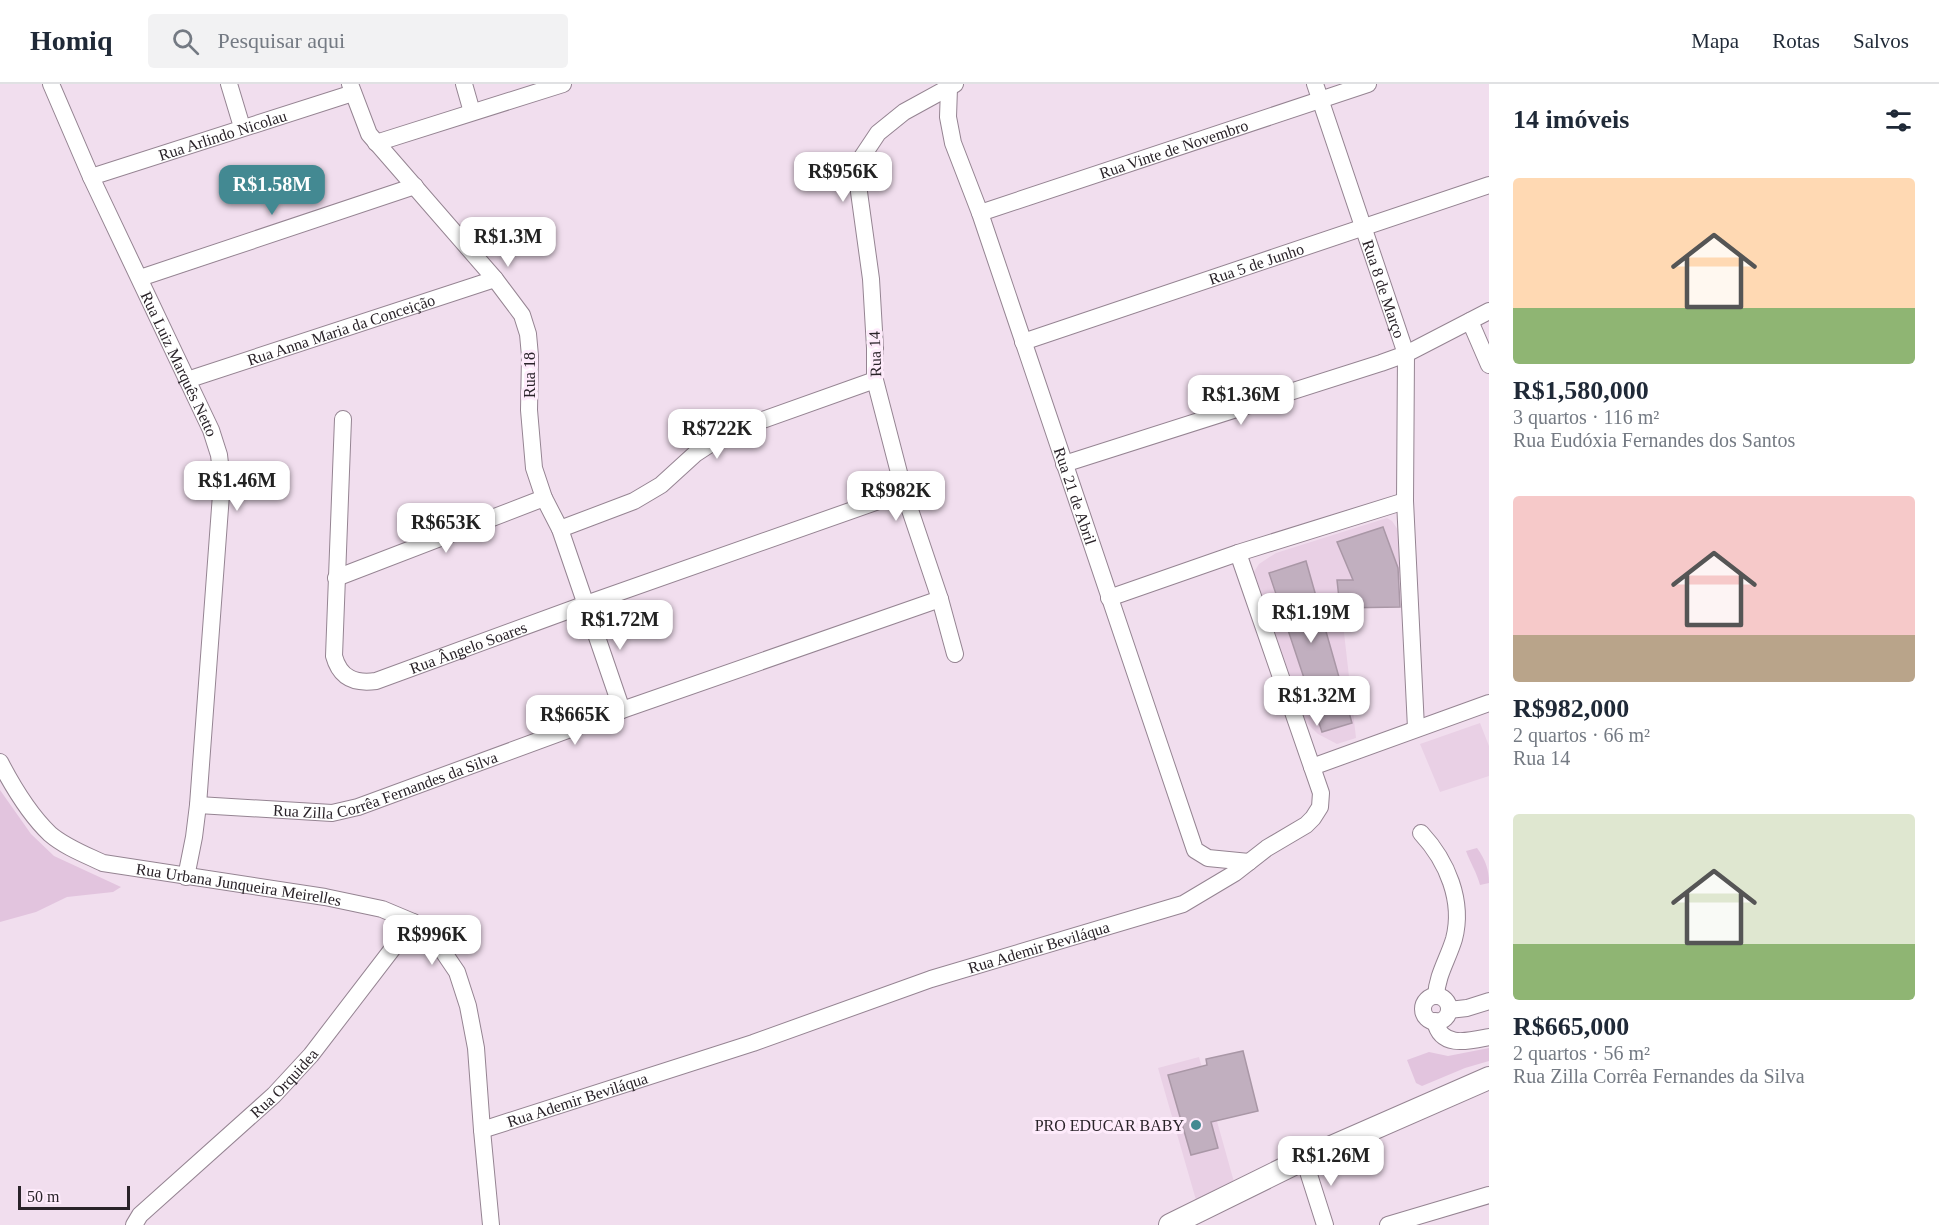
<!DOCTYPE html>
<html lang="pt">
<head>
<meta charset="utf-8">
<style>
	:root { --surface:#fff; --page:#f2f2f3; --text:#1f2937; --muted:#747a83; --line:#e0e1e3; --accent:#438992 }
	body { margin:0; font-family:"Times New Roman",serif; background:var(--page); color:var(--text); height:100vh; display:flex; flex-direction:column; font-size:22px; white-space:nowrap }
	* { box-sizing:border-box; margin:0 }
	p { font-size:20px; color:var(--muted) }
	.icon { flex:none; width:33px; height:33px; fill:none; stroke:currentColor; stroke-width:2; stroke-linecap:round; stroke-linejoin:round }
	.map { position:relative; flex:1; overflow:hidden }
	.details { display:flex; flex-direction:column; background:var(--surface); width:450px }
	.details>* { flex:none }
	.scale { position:absolute; left:18px; bottom:15px; width:112px; box-sizing:border-box; padding-left:6px; border:3px solid #292228; border-top:0; font-size:16px; line-height:21px; white-space:nowrap; color:#292228; -webkit-text-stroke:4px #feebfb; paint-order:stroke }
	.price { position:absolute; translate:-50% -51px; padding:0 14px; border-radius:12px; background:#fff; color:#222; font-size:20px; line-height:39px; filter:drop-shadow(0 2px 3px #0008) }
	.price::after { content:''; position:absolute; left:50%; top:36px; width:18px; height:14px; margin-left:-9px; background:inherit; clip-path:polygon(0 0,100% 0,50% 100%) }
	.price.current { background:var(--accent); color:#fff }
	ul { padding:0; list-style:none }
	li { display:grid; align-content:center; gap:12px; height:318px; padding:0 24px }
	li span { display:grid; place-items:center; height:186px; border-radius:6px; color:#555 }
	li>.icon { margin-inline-start:auto }
	span .icon { width:108px; height:108px; fill:#fffc; stroke-width:1 }
	li b { font-size:26px }
	h2 { display:flex; justify-content:space-between; align-items:center; height:72px; padding:0 24px; font-size:26px }
	header { display:flex; align-items:center; gap:36px; box-sizing:border-box; height:84px; padding:0 30px; background:var(--surface); border-bottom:2px solid var(--line) }
	header strong { font-size:28px }
	nav { display:flex; gap:33px; margin-inline-start:auto; font-size:21px }
	.search { width:420px; height:54px; background:var(--page); display:flex; align-items:center; gap:15px; box-sizing:border-box; padding:0 21px; border-radius:6px; color:var(--muted); font-size:22px }
	main { display:flex; flex:1; min-height:0 }
	.map>svg:first-child { display:block }
	.built { fill:#e9d0e5 }
	.green { fill:#e2c4de }
	.building { fill:#c1afbf; stroke:#a997a6; stroke-width:1.5 }
	.lines { fill:none; stroke-linecap:round; stroke-linejoin:round }
	.street-casing { stroke:#958492; stroke-width:18 }
	.secondary-casing { stroke:#958492; stroke-width:24 }
	.street { stroke:#fff; stroke-width:16 }
	.secondary { stroke:#fff; stroke-width:22 }
	.poi-dot { fill:#438992; stroke:#feebfb; stroke-width:2 }
	.labels { text-anchor:middle; dominant-baseline:central; stroke-width:6; stroke-linejoin:round; paint-order:stroke }
	.street-label { font-size:16px; fill:#292228; stroke:#feebfb }
	.poi-label { font-size:16px; fill:#292228; stroke:#feebfb; text-anchor:end }
</style>
</head>
<body>
<header>
<strong>Homiq</strong>
<div class="search"><svg class="icon" aria-label="search" viewBox="0 0 24 24"><circle cx="10" cy="10" r="6"/><path d="M15 15l6 6"/></svg>Pesquisar aqui</div>
<nav><a>Mapa</a><a>Rotas</a><a>Salvos</a></nav>
</header>
<main>
<div class="map">
<svg width="1489" height="1141" viewBox="0 0 1489 1141">
	<rect width="100%" height="100%" fill="#f1deee"/>
	<!-- built -->
	<path class="built" d="M1387 434 1392 437 1398 446 1402 496H1338L1356 654 1337 660 1318 650 1306 638 1254 488 1259 480 1276 469Z
		M1480 639 1489 662V692L1440 708 1420 660Z
		M1199 973 1234 1098 1196 1116 1158 984Z"/>
	<!-- green -->
	<path class="green" d="M0 706 31 750 54 772 121 803 113 808 67 813 36 828 0 838Z
		M1477 764C1485 775 1489 785 1489 799L1480 801C1477 789 1470 778 1466 767Z
		M1489 964V977L1465 984 1422 1002 1416 999 1407 976 1429 968 1448 972Z"/>
	<!-- building -->
	<path class="building" d="M1383 443 1398 484 1400 523 1340 524 1337 496H1353L1337 458Z
		M1306 477 1352 639 1322 648 1269 489Z
		M1243 967 1258 1027 1211 1038 1218 1064 1191 1071 1168 991 1207 981 1206 975Z"/>
	<g class="lines">
		<!-- street casing -->
		<g class="street-casing">
			<g id="street">
				<path id="s1" d="M51 0 91 93 211 346 219 371 222 397 198 721 194 753 186 793"/>
				<path d="M229 0 242 43"/>
				<path d="M350 0 369 50 495 195 522 231 528 250 530 272 529 326 534 384 544 414 560 445 622 626"/>
				<path d="M464 0 472 28"/>
				<path id="s2" d="M1315 0 1406 270 1405 417 1416 644"/>
				<path id="s3" d="M949 4 948 33 953 59 980 129 1195 766 1208 774 1249 778"/>
				<path d="M376 59 563 0"/>
				<path id="s4" d="M91 93 353 9"/>
				<path id="s5" d="M980 129 1368 0"/>
				<path d="M140 194 415 102"/>
				<path d="M1470 237 1489 281"/>
				<path id="s6" d="M1023 258 1489 101"/>
				<path id="s7" d="M187 296 495 195"/>
				<path id="s8" d="M343 335 334 572C340 594 355 600 376 597L586 520 904 408"/>
				<path d="M1064 380 1381 279 1406 270 1489 227"/>
				<path d="M560 445 634 417 661 401 695 370 718 355 746 342 875 296"/>
				<path d="M336 494 544 414"/>
				<path d="M1109 514 1238 469 1405 417"/>
				<path d="M955 570 940 515 904 408 875 296V264L871 195 859 108V90L862 73 878 49 904 28 955 0"/>
				<path id="s9" d="M0 678C13 703 30 731 50 750 65 763 86 771 103 779L325 813 382 825 413 838 438 860 457 888 468 922 476 964 482 1046 491 1141"/>
				<path d="M1312 683 1489 619"/>
				<path id="s10" d="M198 721 332 729 358 723 622 626 940 515"/>
				<path d="M1421 749C1447 777 1464 817 1454 855 1448 875 1437 891 1436 912"/>
				<circle cx="1436" cy="925" r="13"/>
				<path d="M1449 926 1467 924 1489 917"/>
				<path d="M1435 937C1441 965 1469 957 1489 953"/>
				<path id="s11" d="M482 1046 753 959 931 895 1183 820 1235 789 1267 764 1306 741 1313 734 1320 723 1321 709 1238 469"/>
				<path d="M1304 1075 1325 1141"/>
				<path id="s12" d="M134 1141 140 1131 274 1011 311 971 413 838"/>
				<path d="M1388 1141 1489 1111"/>
			</g>
		</g>
		<!-- secondary casing -->
		<g class="secondary-casing">
			<path id="secondary" d="M1170 1141 1304 1075 1489 994"/>
		</g>
		<!-- street -->
		<use href="#street" class="street"/>
		<!-- secondary -->
		<use href="#secondary" class="secondary"/>
	</g>
	<!-- markers -->
	<circle class="poi-dot" cx="1196" cy="1041" r="6"/>
	<g class="labels">
		<!-- street labels -->
		<g class="street-label">
			<text stroke="none"><textPath href="#s4" startOffset="138">Rua Arlindo Nicolau</textPath></text>
			<text stroke="none"><textPath href="#s5" startOffset="204">Rua Vinte de Novembro</textPath></text>
			<text stroke="none"><textPath href="#s6" startOffset="246">Rua 5 de Junho</textPath></text>
			<text stroke="none"><textPath href="#s2" startOffset="216">Rua 8 de Março</textPath></text>
			<text stroke="none"><textPath href="#s7" startOffset="162">Rua Anna Maria da Conceição</textPath></text>
			<text transform="translate(875 270) rotate(-92)">Rua 14</text>
			<text stroke="none"><textPath href="#s1" startOffset="308">Rua Luiz Marquês Netto</textPath></text>
			<text transform="translate(529 291) rotate(-90)">Rua 18</text>
			<text stroke="none"><textPath href="#s3" startOffset="429">Rua 21 de Abril</textPath></text>
			<text stroke="none"><textPath href="#s8" startOffset="390">Rua Ângelo Soares</textPath></text>
			<text stroke="none"><textPath href="#s10" startOffset="192">Rua Zilla Corrêa Fernandes da Silva</textPath></text>
			<text stroke="none"><textPath href="#s9" startOffset="286">Rua Urbana Junqueira Meirelles</textPath></text>
			<text stroke="none"><textPath href="#s11" startOffset="586">Rua Ademir Beviláqua</textPath></text>
			<text stroke="none"><textPath href="#s12" startOffset="207">Rua Orquidea</textPath></text>
			<text stroke="none"><textPath href="#s11" startOffset="100">Rua Ademir Beviláqua</textPath></text>
		</g>
		<!-- poi labels -->
		<g class="poi-label">
			<text x="1184" y="1041">PRO EDUCAR BABY</text>
		</g>
	</g>
</svg>
<div class="scale">50 m</div>
<b class="price" style="left:843px;top:119px">R$956K</b>
<b class="price current" style="left:272px;top:132px">R$1.58M</b>
<b class="price" style="left:508px;top:184px">R$1.3M</b>
<b class="price" style="left:1241px;top:342px">R$1.36M</b>
<b class="price" style="left:717px;top:376px">R$722K</b>
<b class="price" style="left:237px;top:428px">R$1.46M</b>
<b class="price" style="left:896px;top:438px">R$982K</b>
<b class="price" style="left:446px;top:470px">R$653K</b>
<b class="price" style="left:1311px;top:560px">R$1.19M</b>
<b class="price" style="left:620px;top:567px">R$1.72M</b>
<b class="price" style="left:1317px;top:643px">R$1.32M</b>
<b class="price" style="left:575px;top:662px">R$665K</b>
<b class="price" style="left:432px;top:882px">R$996K</b>
<b class="price" style="left:1331px;top:1103px">R$1.26M</b>
</div>
<section class="details">
<h2>14 imóveis<svg class="icon" aria-label="filters" viewBox="0 0 24 24"><path d="M4 7h16M4 17h16"/><circle cx="9" cy="7" r="2"/><circle cx="15" cy="17" r="2"/></svg></h2>
<ul>
<li><span style="background:linear-gradient(#ffd9b3 70%,#8fb573 0)"><svg class="icon" aria-label="home" viewBox="0 0 24 24"><path d="M3 11l9-7 9 7M6 9v11h12V9"/></svg></span><div><b>R$1,580,000</b><p>3 quartos · 116 m²</p><p>Rua Eudóxia Fernandes dos Santos</p></div></li>
<li><span style="background:linear-gradient(#f6c9c9 75%,#b9a48a 0)"><svg class="icon" aria-label="home" viewBox="0 0 24 24"><path d="M3 11l9-7 9 7M6 9v11h12V9"/></svg></span><div><b>R$982,000</b><p>2 quartos · 66 m²</p><p>Rua 14</p></div></li>
<li><span style="background:linear-gradient(#dfe7d0 70%,#8fb573 0)"><svg class="icon" aria-label="home" viewBox="0 0 24 24"><path d="M3 11l9-7 9 7M6 9v11h12V9"/></svg></span><div><b>R$665,000</b><p>2 quartos · 56 m²</p><p>Rua Zilla Corrêa Fernandes da Silva</p></div></li>
</ul>
</section>
</main>
</body>
</html>
